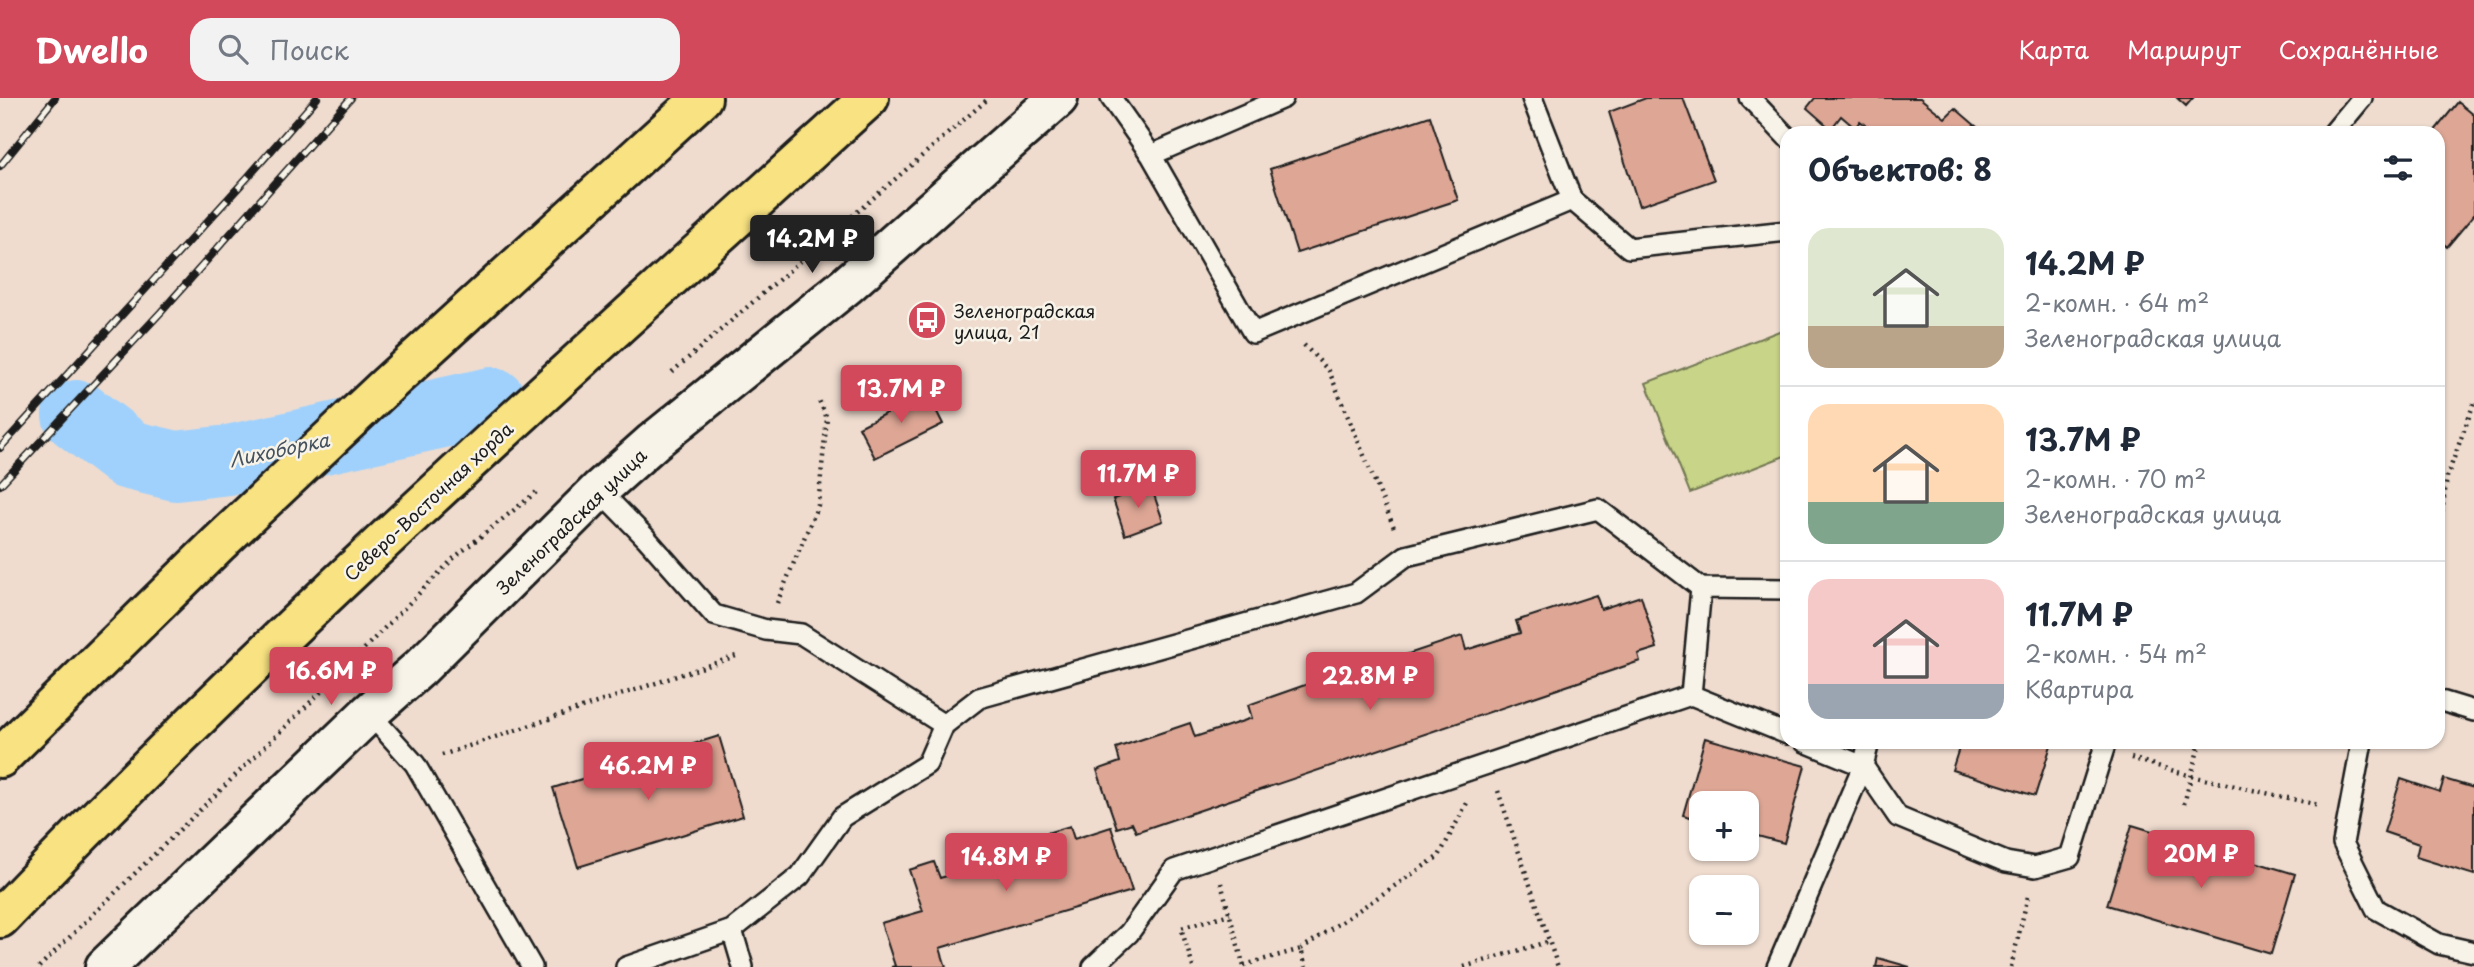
<!DOCTYPE html>
<html lang="ru">
<head>
<meta charset="utf-8">
<style>
	:root { --surface:#fff; --page:#f2f2f3; --text:#1f2937; --muted:#747a83; --line:#e0e1e3; --accent:#d1495b }
	body { margin:0; font-family:"Playpen Sans",sans-serif; background:var(--page); color:var(--text); height:100vh; display:flex; flex-direction:column; font-size:26px; white-space:nowrap }
	* { box-sizing:border-box; margin:0 }
	p { font-size:23px; color:var(--muted) }
	.icon { flex:none; width:38px; height:38px; fill:none; stroke:currentColor; stroke-width:2; stroke-linecap:round; stroke-linejoin:round }
	.map { position:relative; flex:1; overflow:hidden }
	.drawer { position:absolute; left:1780px; top:28px; width:665px; height:623px; display:flex; flex-direction:column; background:var(--surface); border-radius:21px; box-shadow:0 2px 5px #0004 }
	.drawer>* { flex:none }
	.buttons { position:absolute; left:1689px; top:693px; display:grid; gap:14px }
	.buttons a { display:grid; place-items:center; width:70px; height:70px; border-radius:14px; background:var(--surface); box-shadow:0 2px 5px #0004; font-size:35px }
	.price { position:absolute; translate:-50% -60px; padding:0 16px; border-radius:7px; background:var(--accent); color:#fff; font-size:23px; line-height:46px; filter:drop-shadow(0 2px 4px #0008) }
	.price::after { content:''; position:absolute; left:50%; top:42px; width:21px; height:16px; margin-left:-10px; background:inherit; clip-path:polygon(0 0,100% 0,50% 100%) }
	.price.current { background:#222; color:#fff }
	ul { padding:0; list-style:none }
	li { display:flex; align-items:center; gap:21px; height:175px; padding:0 28px }
	li+li { border-top:2px solid var(--line) }
	li span { display:grid; place-items:center; flex:none; width:196px; height:140px; border-radius:21px; color:#555 }
	li>.icon { margin-inline-start:auto }
	span .icon { width:84px; height:84px; fill:#fffc; stroke-width:1 }
	li b { font-size:30px }
	h2 { display:flex; justify-content:space-between; align-items:center; height:84px; padding:0 28px; font-size:30px }
	header { display:flex; align-items:center; gap:42px; box-sizing:border-box; height:98px; padding:0 35px; background:var(--accent); color:#fff }
	header strong { font-size:33px }
	nav { display:flex; gap:38px; margin-inline-start:auto; font-size:24px }
	.search { width:490px; height:63px; background:var(--page); display:flex; align-items:center; gap:18px; box-sizing:border-box; padding:0 24px; border-radius:21px; color:var(--muted); font-size:26px }
	.map>svg:first-child { display:block }
	.green { fill:#c8d487; stroke:#727852; stroke-width:2 }
	.lines { fill:none; stroke-linecap:round; stroke-linejoin:round }
	.river { stroke:#a0d1fc; stroke-width:70 }
	.building { fill:#dda695; stroke:#1c1c1c; stroke-width:2 }
	.service-casing { stroke:#1c1c1c; stroke-width:24 }
	.tertiary-casing { stroke:#1c1c1c; stroke-width:44 }
	.primary-casing { stroke:#1c1c1c; stroke-width:44 }
	.path { stroke:#1c1c1c; stroke-width:4.5; stroke-dasharray:2 5; stroke-linecap:butt }
	.service { stroke:#f7f3e8; stroke-width:19 }
	.tertiary { stroke:#f7f3e8; stroke-width:38 }
	.primary { stroke:#f8e281; stroke-width:38 }
	.rail-casing { stroke:#1c1c1c; stroke-width:8 }
	.rail { stroke:#f7f3e8; stroke-width:5; stroke-dasharray:16; stroke-linecap:butt }
	.labels { text-anchor:middle; dominant-baseline:central; stroke-width:5; stroke-linejoin:round; paint-order:stroke }
	.poi-label { font-size:18px; fill:#1c1c1c; stroke:#f7f3e8; text-anchor:start }
	.street-label { font-size:18px; fill:#1c1c1c; stroke:#f7f3e8 }
	.water-label { font-size:19px; font-style:italic; fill:#44525f; stroke:#f7f3e8 }
</style>
</head>
<body>
<header>
<strong>Dwello</strong>
<div class="search"><svg class="icon" aria-label="search" viewBox="0 0 24 24"><circle cx="10" cy="10" r="6"/><path d="M15 15l6 6"/></svg>Поиск</div>
<nav><a>Карта</a><a>Маршрут</a><a>Сохранённые</a></nav>
</header>
<div class="map">
<svg width="2474" height="869" viewBox="0 0 2474 869">
	<rect width="100%" height="100%" fill="#efdccf"/>
	<filter id="ink" filterUnits="userSpaceOnUse"><feTurbulence type="fractalNoise" baseFrequency=".0143" numOctaves="2"/><feDisplacementMap in="SourceGraphic" scale="14" xChannelSelector="R" yChannelSelector="G"/><feConvolveMatrix kernelMatrix="1 2 1 2 8 2 1 2 1" color-interpolation-filters="sRGB"/></filter>
	<g filter="url(#ink)">
		<!-- green -->
		<path class="green" d="M1787 230V357L1690 395 1646 285Z"/>
		<g class="lines">
			<!-- river -->
			<path class="river" d="M77 317 129 357 176 368 229 362 492 304"/>
		</g>
		<!-- building -->
		<path class="building" d="M1646 0H1683L1714 82 1639 108 1609 14Z
			M1815 0H1920L1945 20 1955 10 1984 35H1875L1860 23 1855 30 1841 18 1831 31 1807 10Z
			M2177 0H2193L2186 8Z
			M2458 4 2474 17V117L2447 149 2438 141V35H2433Z
			M1430 18 1458 102 1297 155 1270 71Z
			M927 294 943 326 875 360 859 329Z
			M1151 388 1163 423 1125 437 1113 401Z
			M1596 497 1601 511 1641 498 1657 550 1638 556 1640 563 1136 734 1132 725 1117 730 1097 672 1120 664 1116 650 1190 625 1195 639 1252 620 1248 607 1322 581 1327 595 1388 575 1384 564 1462 538 1466 552 1520 535 1516 523Z
			M719 638 743 718 578 769 553 690Z
			M1705 640 1805 668 1784 745 1746 735V705H1701V722L1683 717Z
			M1961 644H2052L2035 698 1952 672Z
			M2401 681 2440 694 2444 681 2474 690V777L2416 759 2419 746 2384 734Z
			M2132 727 2295 776 2271 856 2107 807Z
			M1070 728 1074 741 1111 729 1132 793 940 850 946 869H891L895 868 881 825 923 813 909 772 934 764 940 780 993 764 990 752Z
			M1878 860 1910 869H1876Z"/>
		<g class="lines">
			<!-- service casing -->
			<g class="service-casing">
				<path id="service" d="M1111 0 1151 57 1283 0
					M1532 0 1572 102 1629 150 1787 133
					M1750 0 1787 39
					M2333 35 2362 0
					M1151 57 1253 235 1572 102
					M599 392 646 440 714 517 766 532 801 536 944 627
					M1701 490 1691 597 1787 636
					M2438 602 2474 613
					M369 615 415 666 532 869
					M1805 644 1863 668 1898 719 2006 764 2035 769 2070 759 2106 644
					M2362 644 2343 745 2376 811 2439 846 2474 854
					M732 832 743 869
					M626 869 732 832 800 778 842 719 927 666 944 627 979 600 1356 495 1406 458 1598 411 1701 490 1787 491
					M1093 869 1129 835 1174 772 1691 597
					M1777 869 1863 668 1869 644"/>
			</g>
			<!-- tertiary casing -->
			<g class="tertiary-casing">
				<path id="tertiary" d="M105 869 369 615 421 569 599 392 653 344 846 188 1058 0"/>
			</g>
			<!-- primary casing -->
			<g class="primary-casing">
				<path id="primary" d="M0 660 218 446 387 287 702 0
					M0 820C275 532 574 268 869 0"/>
			</g>
			<!-- path -->
			<path class="path" d="M1304 247 1329 273 1395 432
				M672 274 989 0
				M2438 442 2447 379 2474 305
				M777 505 818 407 827 320 818 300
				M442 657 739 557
				M2131 660 2191 678 2319 707
				M1498 693 1558 869
				M2184 706 2200 644
				M1221 785 1244 869
				M1301 851 1439 758 1468 703
				M1244 867 1301 851 1306 869
				M39 869 326 589 455 459 539 392
				M1193 869 1181 830 1230 816
				M1464 869 1550 843
				M2011 869 2028 798"/>
			<!-- service -->
			<use href="#service" class="service"/>
			<!-- tertiary -->
			<use href="#tertiary" class="tertiary"/>
			<!-- primary -->
			<use href="#primary" class="primary"/>
			<!-- rail casing -->
			<g class="rail-casing">
				<path id="rail" d="M0 68 55 0
					M0 350 248 79 317 0
					M0 387 161 214 351 0"/>
			</g>
			<!-- rail -->
			<use href="#rail" class="rail"/>
		</g>
	</g>
	<!-- icons -->
	<defs>
		<g id="bus-disc" transform="scale(2.0125)"><circle r="9.5" fill="#d1495b" stroke="#f7f3e8"/><path d="M-5-6H5V4H4V6H2V4H-2V6H-4V4H-5ZM-3.5-4V0h7V-4ZM-3.5 1.2v1.5H-2V1.2ZM2 1.2v1.5H3.5V1.2Z" fill="#fff"/></g>
	</defs>
	<g fill-rule="evenodd">
		<use href="#bus-disc" x="927" y="222"/>
	</g>
	<g class="labels">
		<!-- poi labels -->
		<g class="poi-label">
			<text x="954" y="212">Зеленоградская<tspan x="954" dy="21">улица, 21</tspan></text>
		</g>
		<!-- street labels -->
		<g class="street-label">
			<text transform="translate(428 403) rotate(-43)">Северо-Восточная хорда</text>
			<text transform="translate(571 423) rotate(-44)">Зеленоградская улица</text>
		</g>
		<!-- water labels -->
		<g class="water-label">
			<text transform="translate(279 351) rotate(-12)">Лихоборка</text>
		</g>
	</g>
</svg>
<div class="buttons">
<a>+</a>
<a>−</a>
</div>
<b class="price current" style="left:812px;top:177px">14.2M ₽</b>
<b class="price" style="left:901px;top:327px">13.7M ₽</b>
<b class="price" style="left:1138px;top:412px">11.7M ₽</b>
<b class="price" style="left:331px;top:609px">16.6M ₽</b>
<b class="price" style="left:1370px;top:614px">22.8M ₽</b>
<b class="price" style="left:648px;top:704px">46.2M ₽</b>
<b class="price" style="left:2201px;top:792px">20M ₽</b>
<b class="price" style="left:1006px;top:795px">14.8M ₽</b>
<section class="drawer">
<h2>Объектов: 8<svg class="icon" aria-label="filters" viewBox="0 0 24 24"><path d="M4 7h16M4 17h16"/><circle cx="9" cy="7" r="2"/><circle cx="15" cy="17" r="2"/></svg></h2>
<ul>
<li><span style="background:linear-gradient(#dfe7d0 70%,#b9a48a 0)"><svg class="icon" aria-label="home" viewBox="0 0 24 24"><path d="M3 11l9-7 9 7M6 9v11h12V9"/></svg></span><div><b>14.2M ₽</b><p>2-комн. · 64 m²</p><p>Зеленоградская улица</p></div></li>
<li><span style="background:linear-gradient(#ffd9b3 70%,#7fa58c 0)"><svg class="icon" aria-label="home" viewBox="0 0 24 24"><path d="M3 11l9-7 9 7M6 9v11h12V9"/></svg></span><div><b>13.7M ₽</b><p>2-комн. · 70 m²</p><p>Зеленоградская улица</p></div></li>
<li><span style="background:linear-gradient(#f6c9c9 75%,#9aa5b1 0)"><svg class="icon" aria-label="home" viewBox="0 0 24 24"><path d="M3 11l9-7 9 7M6 9v11h12V9"/></svg></span><div><b>11.7M ₽</b><p>2-комн. · 54 m²</p><p>Квартира</p></div></li>
</ul>
</section>
</div>
</body>
</html>
